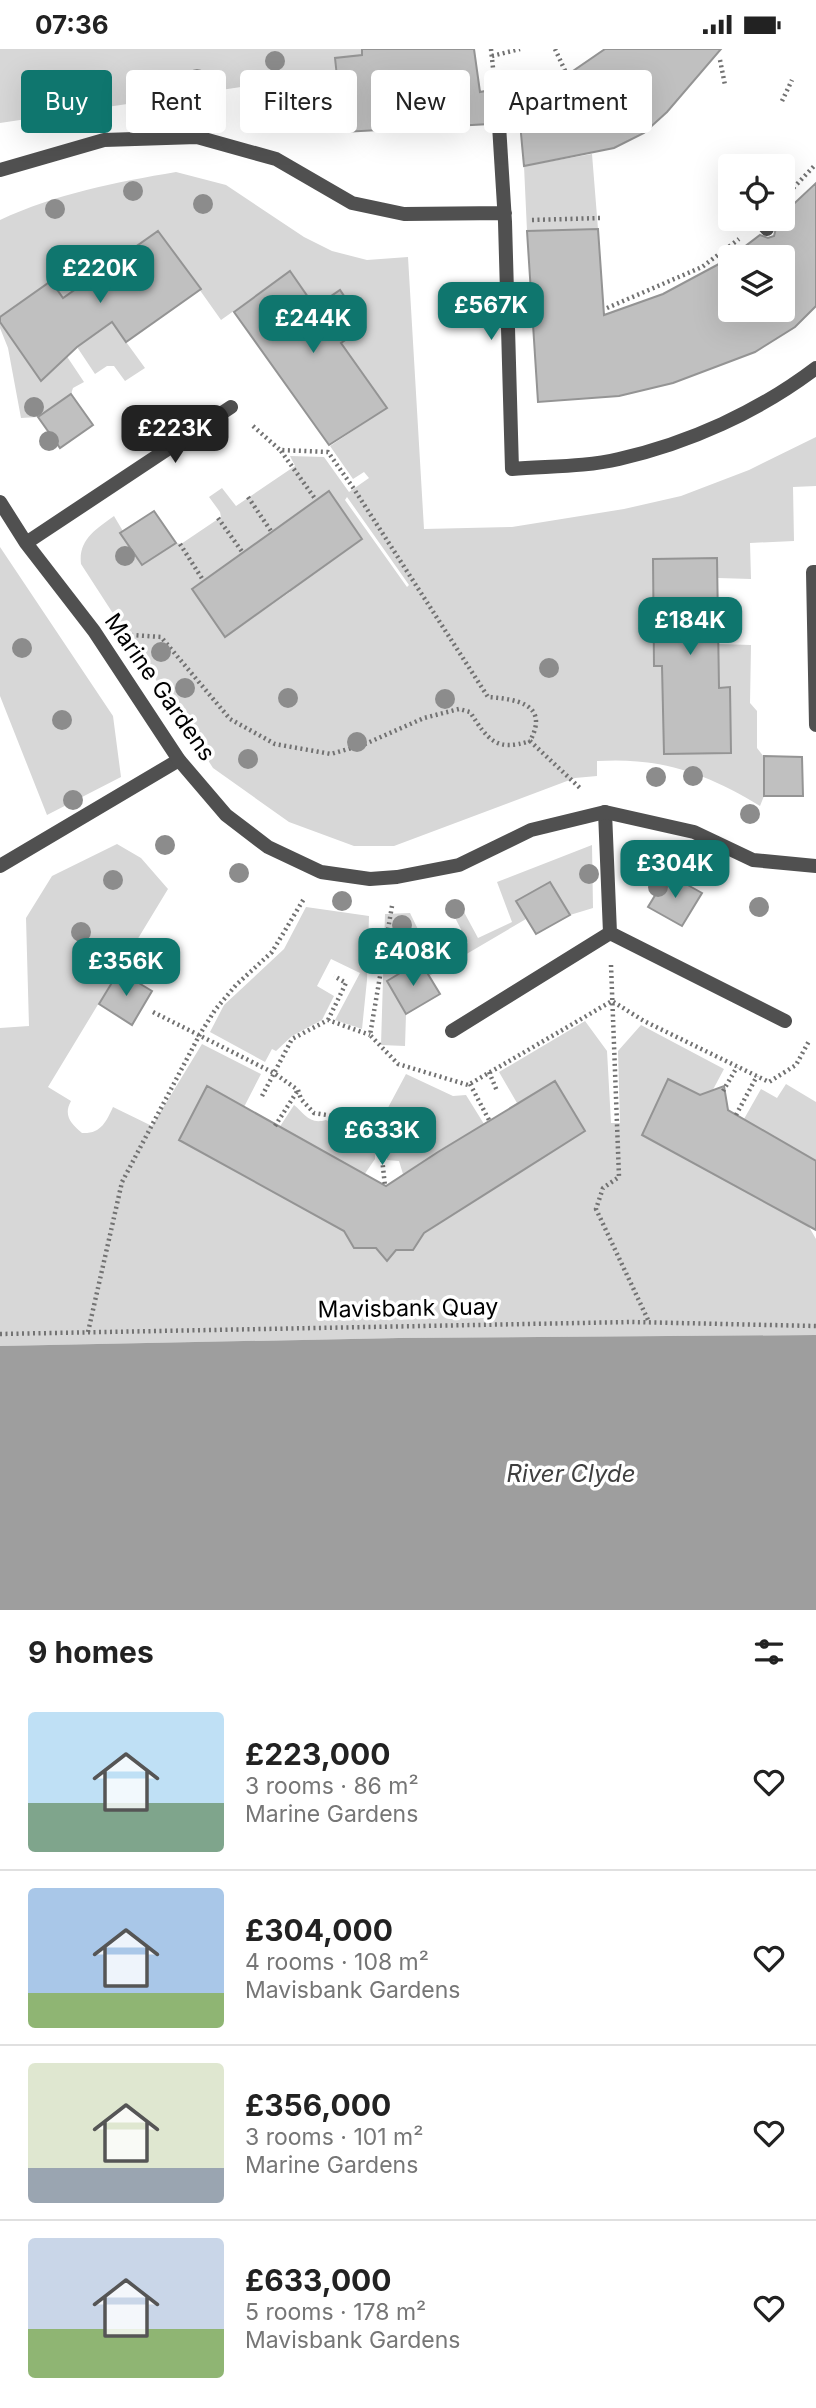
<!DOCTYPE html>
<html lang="en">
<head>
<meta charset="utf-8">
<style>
	:root { --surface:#fff; --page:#f6f6f6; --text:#222; --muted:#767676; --line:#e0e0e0; --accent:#0f766e }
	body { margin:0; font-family:Inter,sans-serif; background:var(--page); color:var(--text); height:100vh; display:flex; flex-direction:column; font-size:26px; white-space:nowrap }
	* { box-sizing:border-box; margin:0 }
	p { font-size:23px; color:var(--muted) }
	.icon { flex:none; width:38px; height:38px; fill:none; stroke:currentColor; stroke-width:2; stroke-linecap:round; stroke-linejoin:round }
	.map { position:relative; height:1561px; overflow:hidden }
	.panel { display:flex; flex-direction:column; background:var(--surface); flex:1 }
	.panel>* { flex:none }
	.guide { position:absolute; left:21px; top:21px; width:775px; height:63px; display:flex; gap:14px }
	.tools { position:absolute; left:718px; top:105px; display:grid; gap:14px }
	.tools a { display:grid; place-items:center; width:77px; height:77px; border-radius:7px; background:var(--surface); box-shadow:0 7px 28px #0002; font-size:35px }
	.price { position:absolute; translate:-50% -60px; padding:0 16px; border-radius:14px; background:var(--accent); color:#fff; font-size:23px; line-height:46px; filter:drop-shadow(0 2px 4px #0008) }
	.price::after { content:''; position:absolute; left:50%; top:42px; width:21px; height:16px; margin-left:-10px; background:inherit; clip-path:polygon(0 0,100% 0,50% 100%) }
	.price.selected { background:#222; color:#fff }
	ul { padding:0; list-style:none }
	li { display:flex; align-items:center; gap:21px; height:175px; padding:0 28px }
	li+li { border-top:2px solid var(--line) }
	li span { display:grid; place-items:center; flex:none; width:196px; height:140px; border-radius:7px; color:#555 }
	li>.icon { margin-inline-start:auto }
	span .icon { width:84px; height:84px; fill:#fffc; stroke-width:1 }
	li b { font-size:30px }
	h2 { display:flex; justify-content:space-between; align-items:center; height:84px; padding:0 28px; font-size:30px }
	.chip { padding:0 24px; border-radius:7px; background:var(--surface); box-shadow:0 7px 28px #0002; font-size:24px; line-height:63px }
	.chip.selected { background:var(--accent); color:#fff }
	.status { display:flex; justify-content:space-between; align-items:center; height:49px; padding:0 35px; background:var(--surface); direction:ltr }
	.status svg { height:19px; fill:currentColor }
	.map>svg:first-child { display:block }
	.green { fill:#d7d7d7; fill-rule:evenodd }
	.water { fill:#9e9e9e }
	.building { fill:#c0c0c0; stroke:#949494; stroke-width:2 }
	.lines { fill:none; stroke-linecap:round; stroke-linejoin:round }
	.path { stroke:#727272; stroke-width:4.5; stroke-dasharray:2 3.5; stroke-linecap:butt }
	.lane { stroke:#505050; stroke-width:14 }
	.street { stroke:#505050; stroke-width:14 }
	.tree { fill:#8c8c8c }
	.labels { text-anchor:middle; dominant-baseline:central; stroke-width:7; stroke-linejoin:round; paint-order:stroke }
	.street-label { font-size:23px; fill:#000; stroke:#fff }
	.water-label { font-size:24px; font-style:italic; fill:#3f3f3f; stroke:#fff }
</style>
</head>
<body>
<div class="status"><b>07:36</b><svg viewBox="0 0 49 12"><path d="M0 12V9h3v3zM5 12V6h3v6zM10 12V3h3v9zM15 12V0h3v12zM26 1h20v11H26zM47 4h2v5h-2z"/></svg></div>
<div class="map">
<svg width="816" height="1561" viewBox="0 0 816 1561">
	<rect width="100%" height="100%" fill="#fff"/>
	<!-- green -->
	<path class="green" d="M0 0H362V6L338 35H261L0 74Z
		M592 105 598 180 527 182 524 117Z
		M176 123 226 136 304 188 332 202 367 211 408 208 424 480 512 478 624 460 681 447 749 421 816 388V437L793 438 794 492 750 494 751 530 718 529 717 509 653 510 654 617 719 616 718 595 751 596 750 654 757 662V699L764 708V747L760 757C706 724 660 708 597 712V727L575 729 394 797H354L289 773 213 719 81 515C78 491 96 480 114 467L143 516 176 494 181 495 221 468 220 463 209 448 222 439 236 457 295 417 290 407 324 408 349 443 369 429 364 423 353 430 330 397 387 359 341 294 364 278 315 258 290 222 221 271 158 182 84 235 145 319 125 332 114 317H107L95 325 77 298 90 288 51 232 0 268V171C55 145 117 133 176 123ZM329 442 363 490 299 535 265 487ZM347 448 409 536 407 538 345 451ZM256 495 290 543 225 588 192 539ZM729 638 731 704 664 705 663 640Z
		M0 273 66 306 84 333 73 339 71 345 38 368 21 369 8 299 0 279Z
		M0 498 113 667 121 728 47 766 0 647Z
		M117 795 141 809 168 840 48 1038 71 1052C63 1066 71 1075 82 1084 101 1085 106 1073 113 1058L152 1077 202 995 261 1025 244 1058 207 1037 180 1091 344 1182 354 1199H376L383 1207H391L396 1201H413L424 1184 585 1082 555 1033 517 1054 499 1023 585 972 607 1002 611 1074H620L618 1002 641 976 724 1020 708 1050 668 1030 642 1086 808 1176 816 1190V1286L399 1289 0 1297V979L29 977 26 869 52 827Z
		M592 796 593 859 570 866 549 833 517 852 526 870 429 927 420 912 387 932 406 965 405 997 381 996 385 865 410 864 432 909 468 894 448 855 458 852 478 889 512 873 497 833Z
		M306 858 369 867 367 931 362 980 335 971 360 924 331 910 317 937 334 947 322 971 292 987 276 1002 272 1000 265 1013 210 983 224 956 284 900Z
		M406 1025 453 1047 466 1046 484 1075 403 1125 399 1112 387 1111 383 1068Z
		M786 1035 816 1053V1112L744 1070 761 1040 777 1049Z
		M294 1056C304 1064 309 1076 326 1071L375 1094V1110L364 1126 279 1079Z"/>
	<!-- water -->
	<path class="water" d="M816 1286V1561H0V1297L399 1289Z"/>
	<!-- building -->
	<path class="building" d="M362 0H474L480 43 567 26 605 0H721L667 63 644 84 614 99 524 117 520 74H508L504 68 499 66 493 68 490 75 343 83 335 9 362 6Z
		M816 134V257L795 278 755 303 673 334 619 347 538 353 527 182 598 180 604 266 663 245 730 209V261H782V208H731L760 186 768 189 774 187 776 179 774 174 782 170V166Z
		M158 182 201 240 126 293 112 273 77 298 41 332 0 273V268L51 232 63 249Z
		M290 222 315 258 340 241 365 278 341 294 387 359 329 396 234 263Z
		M71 345 93 376 60 399 38 368Z
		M329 442 362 490 225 588 192 540Z
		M154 462 176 494 142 516 120 484Z
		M717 509 719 639 730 638 731 704 664 705 662 617H654L653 510Z
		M764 707 802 708 803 747H764Z
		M668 825 702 844 682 877 648 858Z
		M550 833 570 866 536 885 516 852Z
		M420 912 440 945 406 965 387 932Z
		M119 922 152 942 132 976 99 955Z
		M668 1030 700 1046 724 1037 728 1061 816 1112V1181L642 1086Z
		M555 1032 585 1082 424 1184 413 1201H396L387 1212 376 1199H354L344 1182 179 1091 207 1037 386 1137 438 1103Z"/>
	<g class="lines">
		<!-- path -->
		<path class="path" d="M491 0 496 47
			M555 0 567 26
			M492 7 520 0
			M720 11 725 36
			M782 52 792 31
			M782 151 816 115
			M532 171 601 169
			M607 259 702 218 739 190
			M253 377 280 401 328 403 354 440 488 648C516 650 550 655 530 692L580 739
			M281 402 316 451
			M248 448 271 482
			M218 469 243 504
			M180 495 203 531
			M131 586 161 588 230 670 275 695 331 705 365 695 424 669 459 660 470 663C488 691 496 703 530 692
			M392 857 370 986 398 1015 468 1036 612 952 644 972 769 1033 796 1016 809 992
			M611 916 619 1128 603 1139 596 1160 649 1273
			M153 963 274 1024 298 1041 301 1050 314 1064 333 1067 380 1090 385 1137
			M328 971 346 934 334 927
			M489 1023 497 1042
			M470 1035 489 1071
			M723 1042 737 1018
			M262 1047 292 990 328 971 370 986
			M736 1066 757 1027
			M275 1077 298 1041
			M88 1283 122 1133 200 985 215 961 236 936 272 903 305 848
			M0 1285 632 1273 816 1277"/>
		<!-- lane -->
		<path class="lane" d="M761 173 767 180
			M0 817 179 711
			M610 884 785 972
			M452 982 610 884 605 763"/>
		<!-- street -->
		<path class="street" d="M499 76 505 173 512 420C547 417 585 418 619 410 689 394 758 363 816 319
			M0 121 104 91 197 88 276 110 352 154 404 165 505 164
			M0 453 26 494 94 582 179 711 226 766 268 798 321 823 370 830 397 828 459 816 531 781 605 763 694 783 753 811 816 817
			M26 494 231 358
			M816 523H813L816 676"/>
	</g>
	<!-- trees -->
	<g class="tree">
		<circle cx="275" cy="12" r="10"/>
		<circle cx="197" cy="30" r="10"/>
		<circle cx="58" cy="40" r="10"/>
		<circle cx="133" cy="142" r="10"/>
		<circle cx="203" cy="155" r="10"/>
		<circle cx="55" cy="160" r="10"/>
		<circle cx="34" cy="358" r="10"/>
		<circle cx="49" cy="392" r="10"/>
		<circle cx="125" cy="507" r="10"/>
		<circle cx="22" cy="599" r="10"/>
		<circle cx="161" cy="603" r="10"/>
		<circle cx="549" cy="619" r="10"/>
		<circle cx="185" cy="639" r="10"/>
		<circle cx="288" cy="649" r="10"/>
		<circle cx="445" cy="650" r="10"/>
		<circle cx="62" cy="671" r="10"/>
		<circle cx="357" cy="693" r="10"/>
		<circle cx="248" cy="710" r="10"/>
		<circle cx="693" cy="727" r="10"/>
		<circle cx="656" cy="728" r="10"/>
		<circle cx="73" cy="751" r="10"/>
		<circle cx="750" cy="765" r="10"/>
		<circle cx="165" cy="796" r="10"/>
		<circle cx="239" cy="824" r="10"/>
		<circle cx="589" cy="825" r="10"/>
		<circle cx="113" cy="831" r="10"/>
		<circle cx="658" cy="838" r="10"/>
		<circle cx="342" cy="852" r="10"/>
		<circle cx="759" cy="858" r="10"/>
		<circle cx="455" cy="860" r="10"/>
		<circle cx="402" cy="876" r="10"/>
		<circle cx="81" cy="883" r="10"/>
	</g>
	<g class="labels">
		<!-- street labels -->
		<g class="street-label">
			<text transform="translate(160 638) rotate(55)">Marine Gardens</text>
			<text transform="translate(408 1259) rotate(-1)">Mavisbank Quay</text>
		</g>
		<!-- water labels -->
		<g class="water-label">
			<text x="571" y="1424">River Clyde</text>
		</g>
	</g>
</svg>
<div class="tools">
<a><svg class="icon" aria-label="locate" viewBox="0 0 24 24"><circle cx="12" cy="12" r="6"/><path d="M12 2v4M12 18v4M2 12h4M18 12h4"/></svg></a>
<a><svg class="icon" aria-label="layers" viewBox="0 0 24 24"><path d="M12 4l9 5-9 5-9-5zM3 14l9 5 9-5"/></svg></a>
</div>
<b class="price" style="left:100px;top:256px">£220K</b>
<b class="price" style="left:491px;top:293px">£567K</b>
<b class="price" style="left:313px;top:306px">£244K</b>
<b class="price selected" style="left:175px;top:416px">£223K</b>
<b class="price" style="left:690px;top:608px">£184K</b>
<b class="price" style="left:675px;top:851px">£304K</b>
<b class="price" style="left:413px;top:939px">£408K</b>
<b class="price" style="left:126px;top:949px">£356K</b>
<b class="price" style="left:382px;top:1118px">£633K</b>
<div class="guide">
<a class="chip selected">Buy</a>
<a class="chip">Rent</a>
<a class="chip">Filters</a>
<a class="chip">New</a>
<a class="chip">Apartment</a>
</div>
</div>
<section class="panel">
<h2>9 homes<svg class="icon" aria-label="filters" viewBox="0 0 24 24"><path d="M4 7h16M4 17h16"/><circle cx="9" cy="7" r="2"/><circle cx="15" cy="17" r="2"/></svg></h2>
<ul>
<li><span style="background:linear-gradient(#bfe0f5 65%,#7fa58c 0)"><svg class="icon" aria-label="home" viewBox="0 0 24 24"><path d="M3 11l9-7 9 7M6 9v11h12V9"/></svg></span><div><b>£223,000</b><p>3 rooms · 86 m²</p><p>Marine Gardens</p></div><svg class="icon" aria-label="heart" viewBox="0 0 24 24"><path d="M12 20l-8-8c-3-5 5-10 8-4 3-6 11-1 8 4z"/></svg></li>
<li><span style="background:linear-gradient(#a9c7e8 75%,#8fb573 0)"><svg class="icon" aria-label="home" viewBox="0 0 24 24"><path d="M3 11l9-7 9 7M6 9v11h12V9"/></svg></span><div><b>£304,000</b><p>4 rooms · 108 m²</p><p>Mavisbank Gardens</p></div><svg class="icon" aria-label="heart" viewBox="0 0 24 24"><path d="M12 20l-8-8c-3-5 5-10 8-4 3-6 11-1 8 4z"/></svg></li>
<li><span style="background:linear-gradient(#dfe7d0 75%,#9aa5b1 0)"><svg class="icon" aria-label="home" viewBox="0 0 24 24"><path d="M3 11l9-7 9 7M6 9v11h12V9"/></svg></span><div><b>£356,000</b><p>3 rooms · 101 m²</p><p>Marine Gardens</p></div><svg class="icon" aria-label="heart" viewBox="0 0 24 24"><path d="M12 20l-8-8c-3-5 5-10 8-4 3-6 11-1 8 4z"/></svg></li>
<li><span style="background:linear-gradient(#c9d6e8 65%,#8fb573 0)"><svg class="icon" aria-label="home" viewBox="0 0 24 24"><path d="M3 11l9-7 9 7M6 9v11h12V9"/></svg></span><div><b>£633,000</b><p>5 rooms · 178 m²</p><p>Mavisbank Gardens</p></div><svg class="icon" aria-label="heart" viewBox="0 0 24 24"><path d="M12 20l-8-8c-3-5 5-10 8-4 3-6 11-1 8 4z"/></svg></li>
</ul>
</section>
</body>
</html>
